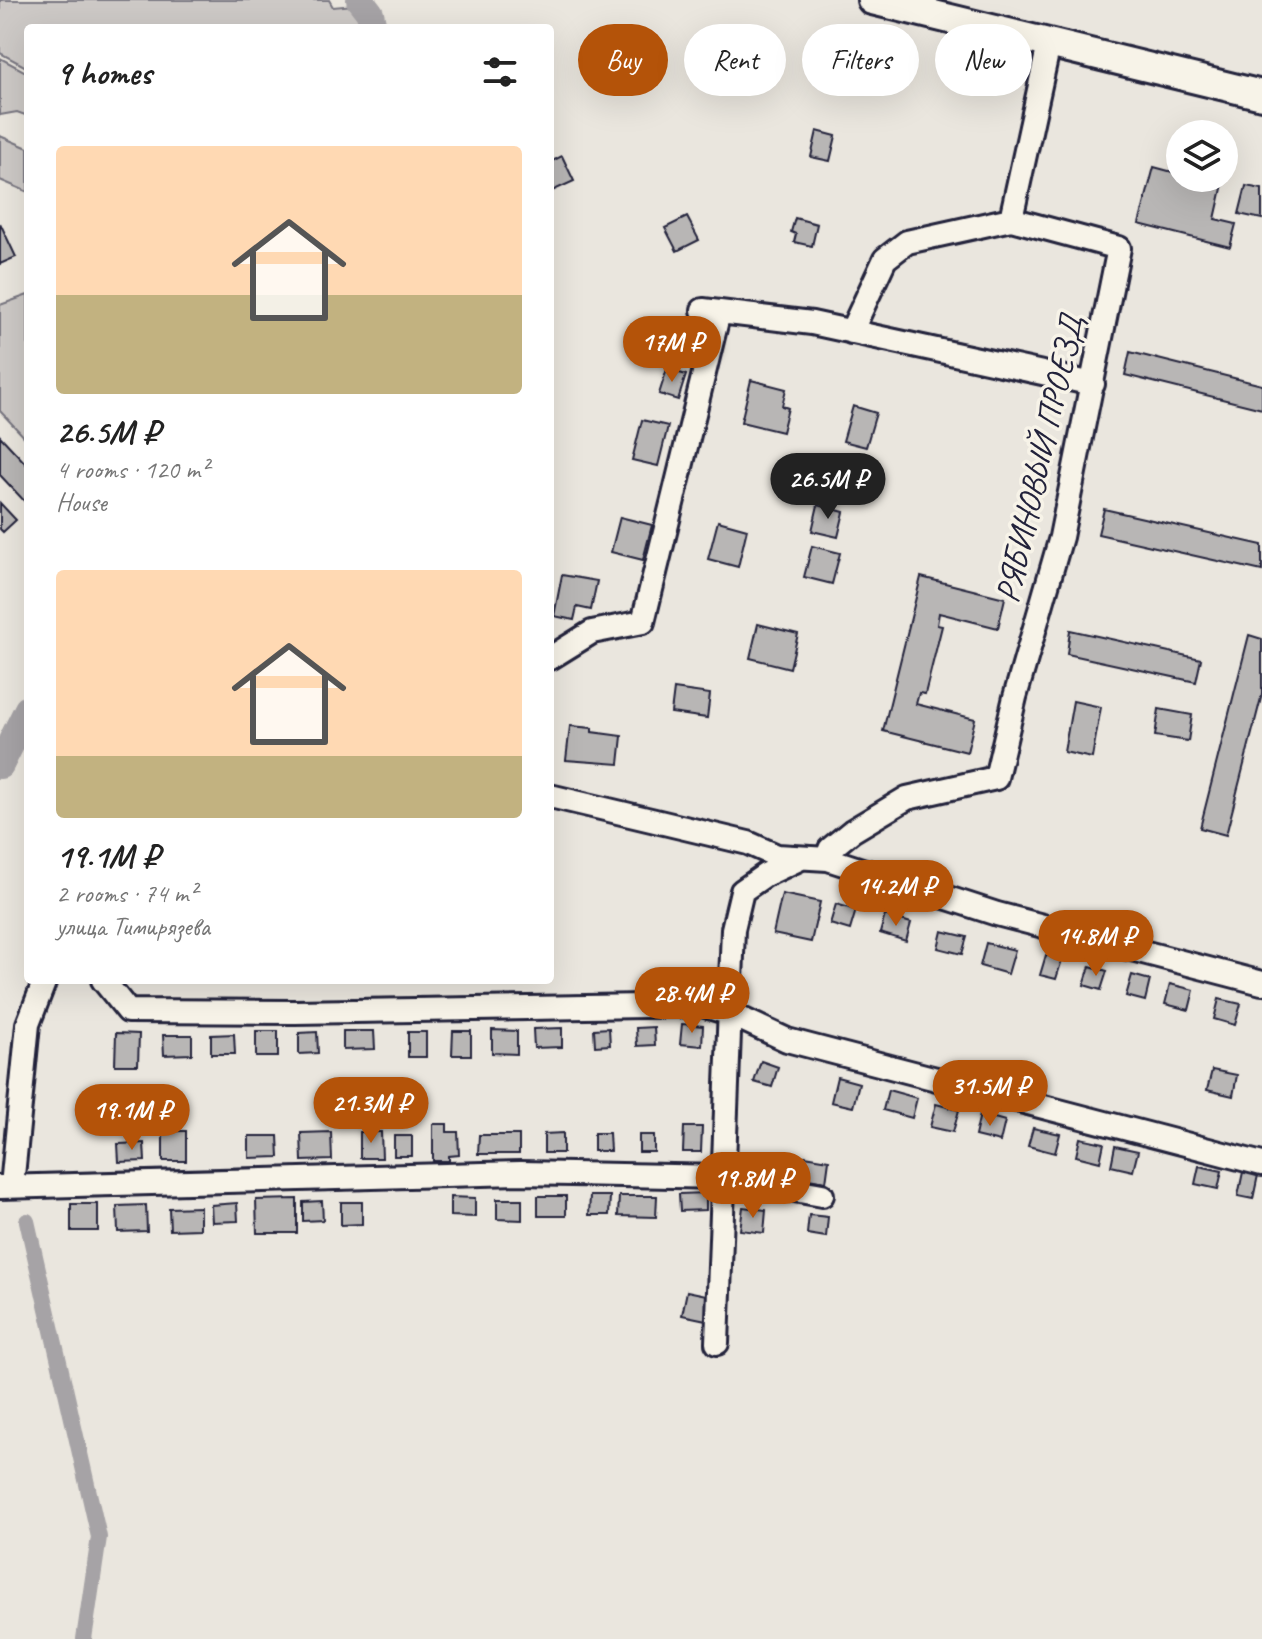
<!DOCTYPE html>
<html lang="en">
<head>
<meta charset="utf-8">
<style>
	:root { --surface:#fff; --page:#f6f6f6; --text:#222; --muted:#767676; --accent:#b45309 }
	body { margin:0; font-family:Caveat,sans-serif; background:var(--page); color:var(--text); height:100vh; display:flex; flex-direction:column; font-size:30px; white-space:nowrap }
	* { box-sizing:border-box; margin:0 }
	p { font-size:26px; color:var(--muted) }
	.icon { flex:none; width:44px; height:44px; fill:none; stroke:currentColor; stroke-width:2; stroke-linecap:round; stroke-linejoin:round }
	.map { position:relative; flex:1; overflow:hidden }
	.sheet { position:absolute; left:24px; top:24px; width:530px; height:960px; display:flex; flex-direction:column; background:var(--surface); border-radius:8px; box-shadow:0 8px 32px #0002 }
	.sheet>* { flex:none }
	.top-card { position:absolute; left:578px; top:24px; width:564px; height:72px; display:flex; gap:16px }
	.fabs { position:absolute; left:1166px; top:120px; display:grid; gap:16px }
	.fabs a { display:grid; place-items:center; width:72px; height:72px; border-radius:50%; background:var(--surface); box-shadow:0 8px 32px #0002; font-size:40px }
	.price { position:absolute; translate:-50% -68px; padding:0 18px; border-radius:28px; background:var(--accent); color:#fff; font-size:26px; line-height:52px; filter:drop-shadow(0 2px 4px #0008) }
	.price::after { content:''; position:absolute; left:50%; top:48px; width:24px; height:18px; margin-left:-12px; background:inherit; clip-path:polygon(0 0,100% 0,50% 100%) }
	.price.current { background:#222; color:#fff }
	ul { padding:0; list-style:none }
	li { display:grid; align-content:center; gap:16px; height:424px; padding:0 32px }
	li span { display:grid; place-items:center; height:248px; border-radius:8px; color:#555 }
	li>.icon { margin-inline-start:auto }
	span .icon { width:144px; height:144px; fill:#fffc; stroke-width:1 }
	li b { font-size:34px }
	h2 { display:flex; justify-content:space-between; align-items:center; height:96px; padding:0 32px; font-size:34px }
	.pill { padding:0 28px; border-radius:36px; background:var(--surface); box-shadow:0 8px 32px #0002; font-size:28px; line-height:72px }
	.pill.current { background:var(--accent); color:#fff }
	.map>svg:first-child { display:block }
	.green { fill:#cdc9c6; stroke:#787680; stroke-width:2 }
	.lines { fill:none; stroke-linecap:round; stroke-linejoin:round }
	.canal { stroke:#a6a3a6; stroke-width:16 }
	.river { stroke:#a6a3a6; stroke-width:28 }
	.building { fill:#b8b6b5; stroke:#22223b; stroke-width:2 }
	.minor-casing { stroke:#22223b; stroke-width:28 }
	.major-casing { stroke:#22223b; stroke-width:34 }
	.minor { stroke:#f7f3e8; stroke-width:22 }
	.major { stroke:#f7f3e8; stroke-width:28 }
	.labels { text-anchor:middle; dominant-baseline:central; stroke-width:7; stroke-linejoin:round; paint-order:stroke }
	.street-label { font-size:34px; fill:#22223b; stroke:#f7f3e8 }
</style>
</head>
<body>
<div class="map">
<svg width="1262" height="1639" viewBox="0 0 1262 1639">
	<rect width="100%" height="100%" fill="#eae6de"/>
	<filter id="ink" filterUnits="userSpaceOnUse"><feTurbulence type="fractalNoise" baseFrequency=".0125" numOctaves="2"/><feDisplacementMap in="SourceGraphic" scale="16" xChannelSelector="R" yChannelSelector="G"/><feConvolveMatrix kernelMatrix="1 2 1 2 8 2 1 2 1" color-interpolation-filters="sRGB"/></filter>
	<g filter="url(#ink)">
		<!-- green -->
		<path class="green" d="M0 0H329L333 7 354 5 367 16 362 28H28V68L0 53Z
			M0 58 28 73V116L17 112 0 115Z
			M0 136 28 148V192L0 180Z
			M28 295V441L0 411V305Z"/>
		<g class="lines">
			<!-- canal -->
			<path class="canal" d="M27 1221 99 1537 84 1639"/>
			<!-- river -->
			<path class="river" d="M360 0 370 13 373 28
				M0 765 28 709"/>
		</g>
		<!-- building -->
		<path class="building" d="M718 36 737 40 731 70 712 66Z
			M817 131 836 136 830 161 811 157Z
			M562 156 574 181 550 192V162Z
			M1154 167 1180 174V178H1197L1223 184 1215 219 1236 224 1230 247 1139 224Z
			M1246 186 1262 189V219L1239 214Z
			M687 217 699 240 677 251 665 228Z
			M795 218 817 224 812 246 794 242 796 234 791 232Z
			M0 223 16 257 0 264Z
			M673 335 694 343 687 364 665 356Z
			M1130 352 1262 385V409L1125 375Z
			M667 369 686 375 678 400 659 394Z
			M751 380 786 389 782 406 788 408 782 432 741 422Z
			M853 406 876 413 866 447 843 441Z
			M642 420 668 426 658 466 632 460Z
			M0 436 28 466V505L0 475Z
			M0 503 16 520 3 532 0 529Z
			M818 505 844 512 838 537 812 531Z
			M1104 509 1262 545V571L1098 534Z
			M620 517 652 525 643 560 611 552Z
			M718 521 747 529 738 567 708 559Z
			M812 546 840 553 832 584 804 577Z
			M562 575 597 581 591 610 577 607 574 620 554 616Z
			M921 577 1005 598 998 628 939 613 937 625 942 626 925 694 919 693 916 704 975 719 967 752 883 731Z
			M758 624 798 634 790 668 750 658Z
			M1070 630 1201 659 1196 682 1067 654Z
			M1249 635 1262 639V694L1226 835 1200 828Z
			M674 689 710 694 707 718 671 713Z
			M1073 701 1101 707 1092 758 1064 752Z
			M1159 709 1192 715 1188 741 1155 736Z
			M570 726 592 728V732L622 736 619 764 566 760Z
			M782 894 820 902 811 942 773 934Z
			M836 904 856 910 850 930 830 924Z
			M885 915 911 923 906 941 880 933Z
			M942 931 967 937 962 954 938 948Z
			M986 943 1015 950 1008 974 980 966Z
			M1046 955 1062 960 1056 979 1040 975Z
			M1090 966 1107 971 1101 990 1084 985Z
			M1132 975 1150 980 1145 1001 1126 996Z
			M1170 984 1194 990 1189 1010 1165 1004Z
			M1219 999 1241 1004 1235 1025 1214 1019Z
			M682 1024 703 1026 702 1046 680 1044Z
			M654 1027 655 1045 637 1046 636 1028Z
			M562 1028V1047L534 1048 533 1029Z
			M609 1028 610 1045 595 1046 594 1029Z
			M492 1030 517 1031V1054L492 1053Z
			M256 1031H278V1057H256Z
			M343 1031H374L375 1049 343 1050Z
			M453 1031H471V1055H452Z
			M317 1032 318 1053 299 1054V1033Z
			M408 1032H426V1057H408Z
			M116 1033 139 1034 138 1065H115Z
			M234 1034 235 1054H211V1035Z
			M163 1035H192V1054L164 1055Z
			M761 1061 778 1067 772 1087 754 1082Z
			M1212 1070 1237 1075 1233 1096 1207 1090Z
			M837 1077 859 1083 853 1107 831 1102Z
			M888 1090 917 1098 912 1118 883 1110Z
			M936 1104 959 1110 953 1132 930 1127Z
			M980 1114 1005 1121 1000 1142 975 1136Z
			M433 1124H447V1132H458L459 1155 449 1156V1161H433Z
			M684 1127H702L701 1152H683Z
			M1033 1128 1060 1134 1055 1153 1028 1146Z
			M163 1131H186V1161H163Z
			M331 1132 332 1160 302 1161 301 1133Z
			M360 1132H381L382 1158H360Z
			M563 1133V1153H544V1134Z
			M594 1133H609L610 1151H594Z
			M479 1135H519V1154H478Z
			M639 1135H654V1152H639Z
			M249 1136H278L279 1157 249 1158Z
			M394 1136H412V1156H394Z
			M1080 1138 1104 1143 1100 1162 1076 1156Z
			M144 1143 145 1161 119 1162 118 1144Z
			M1115 1146 1138 1151 1133 1171 1111 1166Z
			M805 1156 829 1160 826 1182 802 1178Z
			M1199 1166 1222 1171 1218 1189 1195 1184Z
			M1243 1172 1258 1175 1253 1199 1238 1196Z
			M706 1193V1210L680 1211 679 1194Z
			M538 1196H566V1216H538Z
			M590 1196H610L609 1215H589Z
			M619 1196H657L656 1217 618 1216Z
			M450 1197 475 1198V1217L450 1216Z
			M297 1199V1233H257L256 1200Z
			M497 1199H522V1220L497 1219Z
			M322 1201 323 1220 303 1221V1202Z
			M341 1202H362V1224L341 1225Z
			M237 1203 238 1221 212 1222 211 1205Z
			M71 1204H98V1231H71Z
			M146 1205 147 1231 118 1232 117 1206Z
			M200 1207V1229L170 1230 169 1208Z
			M743 1207 766 1210 764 1233 740 1230Z
			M809 1215 828 1217 826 1237 807 1234Z
			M687 1291 711 1296 706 1320 682 1315Z"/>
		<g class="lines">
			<!-- minor casing -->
			<g class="minor-casing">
				<path id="minor" d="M703 310 812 323 1093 384
					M851 332 885 259 907 242 1011 219
					M550 658 592 632 643 622 719 312
					M550 796 748 843 777 856 828 859 997 914 1262 983
					M828 859 830 849 852 831 907 798 996 778 1015 697 1061 537 1119 248 1011 219 1049 44
					M103 980 128 1011 295 1012 702 1005 731 1014 787 1040 1262 1164
					M12 1186 28 1024 45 980
					M0 1187 521 1173 723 1177 822 1195
					M717 1343 733 929 742 891 765 875 799 859"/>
			</g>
			<!-- major casing -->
			<g class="major-casing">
				<path id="major" d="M872 0 1262 95"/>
			</g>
			<!-- minor -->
			<use href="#minor" class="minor"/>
			<!-- major -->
			<use href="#major" class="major"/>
		</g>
	</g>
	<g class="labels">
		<!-- street labels -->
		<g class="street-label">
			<text transform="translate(1039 459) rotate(-77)">РЯБИНОВЫЙ ПРОЕЗД</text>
		</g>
	</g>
</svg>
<div class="fabs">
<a><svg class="icon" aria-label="layers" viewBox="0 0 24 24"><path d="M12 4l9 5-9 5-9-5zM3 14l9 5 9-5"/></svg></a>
</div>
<b class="price" style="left:672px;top:384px">17M ₽</b>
<b class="price current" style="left:828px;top:521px">26.5M ₽</b>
<b class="price" style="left:896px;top:928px">14.2M ₽</b>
<b class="price" style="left:1096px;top:978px">14.8M ₽</b>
<b class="price" style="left:692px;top:1035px">28.4M ₽</b>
<b class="price" style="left:990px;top:1128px">31.5M ₽</b>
<b class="price" style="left:371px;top:1145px">21.3M ₽</b>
<b class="price" style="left:132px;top:1152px">19.1M ₽</b>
<b class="price" style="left:753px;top:1220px">19.8M ₽</b>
<div class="top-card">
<a class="pill current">Buy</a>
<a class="pill">Rent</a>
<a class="pill">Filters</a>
<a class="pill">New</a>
</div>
<section class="sheet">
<h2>9 homes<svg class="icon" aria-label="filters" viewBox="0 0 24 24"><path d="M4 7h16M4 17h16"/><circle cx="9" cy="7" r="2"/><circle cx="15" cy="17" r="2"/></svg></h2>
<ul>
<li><span style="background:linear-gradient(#ffd9b3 60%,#c2b280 0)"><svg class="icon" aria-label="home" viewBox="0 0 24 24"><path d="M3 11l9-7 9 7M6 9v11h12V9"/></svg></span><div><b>26.5M ₽</b><p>4 rooms · 120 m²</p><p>House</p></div></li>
<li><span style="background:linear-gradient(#ffd9b3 75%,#c2b280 0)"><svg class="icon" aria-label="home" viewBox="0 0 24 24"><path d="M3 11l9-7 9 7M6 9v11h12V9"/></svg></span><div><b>19.1M ₽</b><p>2 rooms · 74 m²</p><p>улица Тимирязева</p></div></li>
</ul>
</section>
</div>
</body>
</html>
